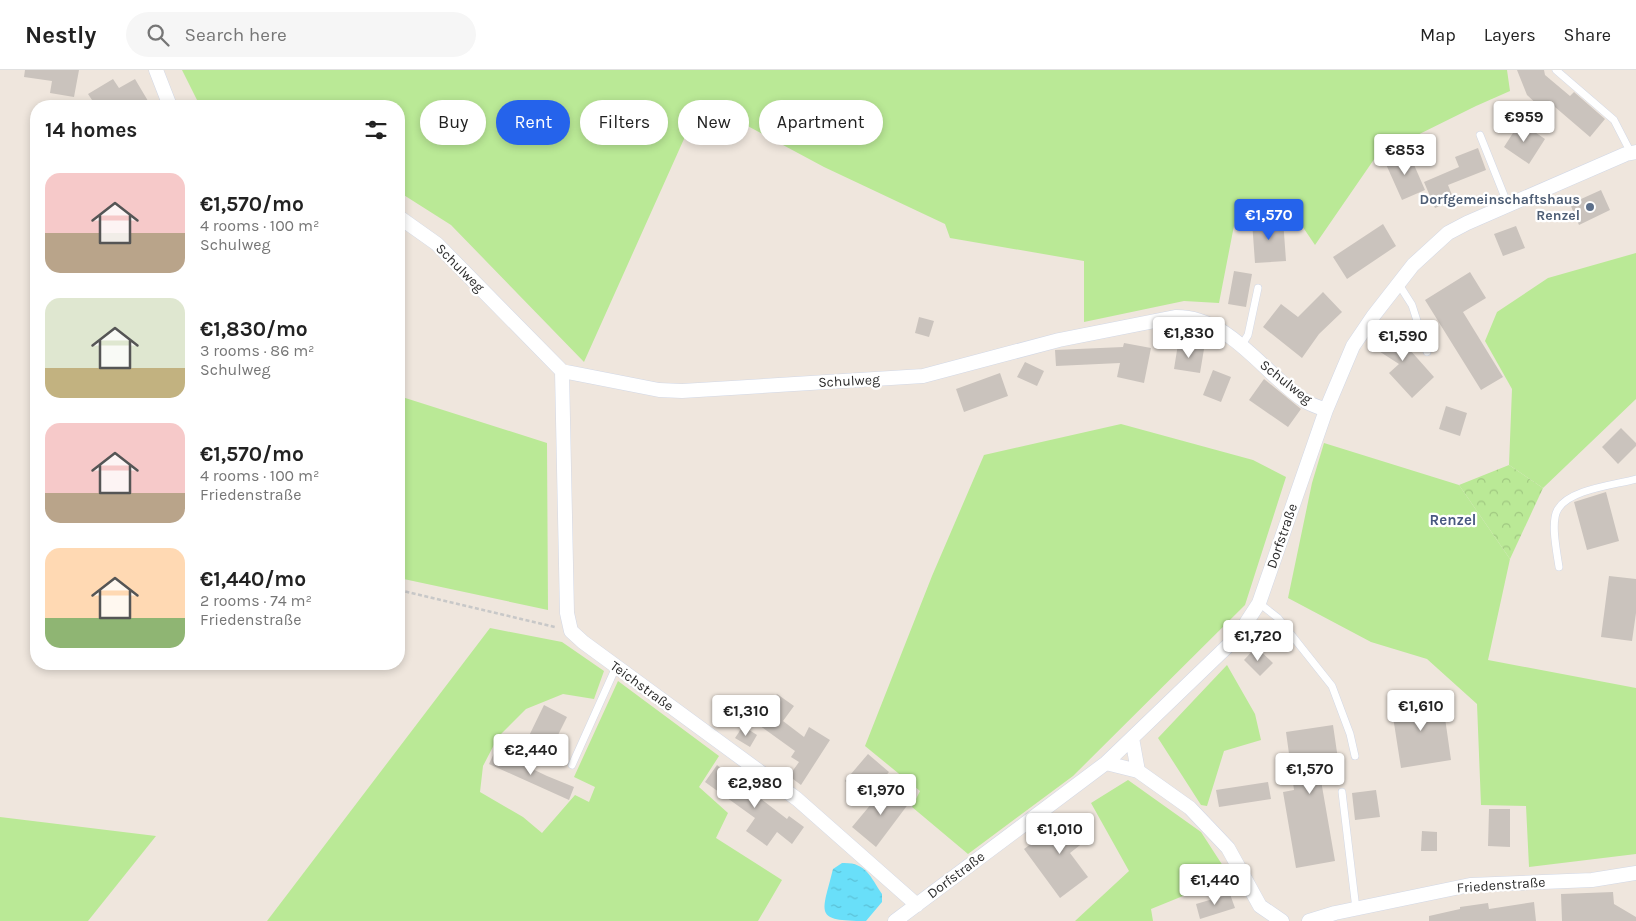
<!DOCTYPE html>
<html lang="en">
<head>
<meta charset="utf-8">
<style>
	:root { --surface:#fff; --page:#f6f6f6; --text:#222; --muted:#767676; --line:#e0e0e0; --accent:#2563eb }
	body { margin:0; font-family:Karla,sans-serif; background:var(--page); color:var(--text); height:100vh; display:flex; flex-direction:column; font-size:19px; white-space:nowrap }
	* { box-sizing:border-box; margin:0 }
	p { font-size:16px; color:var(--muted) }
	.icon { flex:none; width:28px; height:28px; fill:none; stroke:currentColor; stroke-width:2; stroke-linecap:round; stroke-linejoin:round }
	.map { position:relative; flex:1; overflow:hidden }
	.side { position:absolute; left:30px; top:30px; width:375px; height:570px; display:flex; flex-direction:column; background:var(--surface); border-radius:20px; box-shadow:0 2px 8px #0003 }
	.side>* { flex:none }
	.hud { position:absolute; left:420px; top:30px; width:475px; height:45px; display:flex; gap:10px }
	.price { position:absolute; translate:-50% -42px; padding:0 11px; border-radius:5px; background:#fff; color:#222; font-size:16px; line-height:32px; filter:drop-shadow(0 1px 2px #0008) }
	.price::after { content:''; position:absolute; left:50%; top:30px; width:15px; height:11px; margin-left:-8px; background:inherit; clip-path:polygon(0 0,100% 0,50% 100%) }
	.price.selected { background:var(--accent); color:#fff }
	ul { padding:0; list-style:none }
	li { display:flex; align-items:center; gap:15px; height:125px; padding:0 15px }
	li span { display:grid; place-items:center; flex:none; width:140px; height:100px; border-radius:15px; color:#555 }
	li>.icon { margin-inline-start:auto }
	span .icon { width:60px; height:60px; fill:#fffc; stroke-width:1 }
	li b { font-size:21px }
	h2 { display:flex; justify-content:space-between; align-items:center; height:60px; padding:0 15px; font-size:21px }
	.tag { padding:0 18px; border-radius:22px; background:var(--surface); box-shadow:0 2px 8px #0003; font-size:18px; line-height:45px }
	.tag.selected { background:var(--accent); color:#fff }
	header { display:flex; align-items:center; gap:30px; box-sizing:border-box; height:70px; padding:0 25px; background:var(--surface); border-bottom:1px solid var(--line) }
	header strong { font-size:24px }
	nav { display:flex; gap:28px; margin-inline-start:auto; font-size:18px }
	.search { width:350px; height:45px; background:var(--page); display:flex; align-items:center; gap:12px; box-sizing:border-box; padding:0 18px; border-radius:28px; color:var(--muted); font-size:19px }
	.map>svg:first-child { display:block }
	.grass { fill:#bae996 }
	.forest { fill:url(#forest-crowns) }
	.water { fill:url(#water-ripples) }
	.building { fill:#cac3bd }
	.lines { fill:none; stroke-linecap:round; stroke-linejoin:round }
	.service-casing { stroke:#d2d8e6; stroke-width:8 }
	.minor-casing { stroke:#d2d8e6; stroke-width:15 }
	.path { stroke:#c8c8c8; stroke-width:2.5; stroke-dasharray:4 2.5; stroke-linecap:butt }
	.service { stroke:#fff; stroke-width:7 }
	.minor { stroke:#fff; stroke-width:14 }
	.service-dot { fill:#5c6f8a; stroke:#fff; stroke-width:2 }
	.labels { text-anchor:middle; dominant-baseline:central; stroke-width:4.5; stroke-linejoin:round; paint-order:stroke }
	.service-label { font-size:14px; font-weight:bold; fill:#4e5e75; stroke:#fff; text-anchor:end }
	.street-label { font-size:14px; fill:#2c2c2c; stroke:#fff }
	.neighbourhood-label { font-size:15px; font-weight:bold; fill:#485881; stroke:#fff }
</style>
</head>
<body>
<header>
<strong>Nestly</strong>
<div class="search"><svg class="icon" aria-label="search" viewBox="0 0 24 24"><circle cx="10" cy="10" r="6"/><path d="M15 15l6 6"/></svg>Search here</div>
<nav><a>Map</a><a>Layers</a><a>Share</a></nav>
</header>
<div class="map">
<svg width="1636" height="851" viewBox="0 0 1636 851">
	<defs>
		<pattern id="forest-crowns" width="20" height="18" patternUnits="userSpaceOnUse" patternTransform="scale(1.25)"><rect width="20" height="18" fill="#bae996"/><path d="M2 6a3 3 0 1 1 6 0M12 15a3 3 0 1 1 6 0" fill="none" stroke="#a0c881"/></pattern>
		<pattern id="water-ripples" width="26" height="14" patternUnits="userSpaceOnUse" patternTransform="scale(1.25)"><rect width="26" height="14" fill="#69dff9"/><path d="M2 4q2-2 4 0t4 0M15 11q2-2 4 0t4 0" fill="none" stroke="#5bc0d6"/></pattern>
	</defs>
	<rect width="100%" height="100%" fill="#efe6dd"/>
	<!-- grass -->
	<path class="grass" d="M182 0H1507L1510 21 1476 36 1377 85 1315 175 1294 144 1238 135 1219 233 1184 231 1084 252V191L950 168 945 154 824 97 701 31 584 292 451 155 399 122V36H200Z
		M1636 183V329L1543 418 1509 395 1512 319 1485 271 1497 242 1548 208Z
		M399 326 547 373 548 540 399 508Z
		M1121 354 1253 390 1286 407 1245 535 1073 706 968 784 912 737 920 721 865 676 932 506 984 385Z
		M1324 373 1459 415 1510 489 1488 590 1636 618V784L1529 797 1526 736 1481 735 1477 634 1427 589 1371 572 1288 528 1312 413Z
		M490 558 562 572 604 601 594 629 563 624 526 639 498 667 483 696 480 722 523 747 542 763 575 725 589 732 595 717 574 707 618 611 719 686 699 717 728 743 716 768 782 810 758 851H267Z
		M1227 595 1255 644 1261 670 1224 681 1207 736 1201 735 1158 668Z
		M1128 710 1201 762 1234 813 1183 826 1151 839 1153 851H1075L1129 801 1091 733Z
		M0 747 156 766 88 851H0Z"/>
	<!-- forest -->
	<path class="forest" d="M1509 395 1543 418 1510 489 1459 415Z"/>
	<!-- water -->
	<path class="water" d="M842 793C866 792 870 806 882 824V832L866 851C813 851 822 844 833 799Z"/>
	<!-- building -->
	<path class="building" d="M25 0H79L74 27 50 23 52 11 24 7Z
		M1517 0H1544L1545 5 1570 26 1574 22 1605 49 1590 67 1548 31 1542 39 1527 25Z
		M113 9 119 18 135 9 151 36H96L88 24Z
		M1520 52 1545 69 1529 94 1504 77Z
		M1478 78 1486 100 1448 115 1454 130 1435 138 1424 112 1459 97 1455 87Z
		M1408 81 1425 120 1402 130 1385 92Z
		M1601 120 1610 140 1579 155 1570 134Z
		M1283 149 1286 191 1255 193 1252 151Z
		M1383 154 1396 176 1347 209 1333 187Z
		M1516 156 1525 178 1503 186 1494 164Z
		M1234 201 1252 204 1246 237 1228 234Z
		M1470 202 1486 228 1463 242 1503 307 1481 320 1425 230Z
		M1323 222 1342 242 1319 264 1302 288 1263 257 1281 234 1298 247Z
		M919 247 934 251 929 267 915 263Z
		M1385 255 1404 267 1402 271 1434 307 1412 328 1389 303 1399 294 1371 276Z
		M1124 273 1151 278 1144 313 1117 307 1120 293 1056 296 1055 280 1123 277Z
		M1178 274 1204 279 1200 303 1174 299Z
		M1025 292 1044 301 1037 316 1017 307Z
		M1213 300 1231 307 1221 332 1203 325Z
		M1000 303 1008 326 964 342 956 319Z
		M1264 309 1301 339 1288 357 1249 330Z
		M1446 336 1467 343 1460 366 1439 359Z
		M1621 358 1636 373V376L1618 394 1602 377Z
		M1606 422 1619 471 1587 480 1574 432Z
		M1609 506 1636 509V543L1632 571 1601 567Z
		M1256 577 1273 593 1260 606 1244 590Z
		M777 624 794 636 783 651 804 667 809 657 830 670 801 715 789 706 799 692 791 687 795 681 756 653Z
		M1442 627 1451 690 1401 698 1391 634Z
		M544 635 567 647 549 683 526 672Z
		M1333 655 1339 696 1319 699 1335 791 1296 798 1283 722 1294 720 1286 662Z
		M743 656 757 665 750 677 735 668Z
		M495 681 547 706 574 717 569 730 489 694Z
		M868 684 889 702 875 718 864 708 855 719 845 711Z
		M717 695 787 749 789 746 804 757 792 774 777 762 767 776 746 761 755 748 705 712Z
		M1268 712 1271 729 1219 737 1216 720Z
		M887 715 909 733 876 777 852 757Z
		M1376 720 1380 747 1355 750 1352 723Z
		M1489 739H1510V777L1488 776Z
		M1070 744 1089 768 1070 783 1088 807 1060 828 1024 779Z
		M1422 761 1437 762V781H1421Z
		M1613 822 1614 834 1636 847V851H1562L1561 824Z
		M1230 824 1235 838 1200 849 1196 834Z
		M1534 832 1536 851H1429V846L1460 839V837L1488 833 1489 839Z"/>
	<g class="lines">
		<!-- service casing -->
		<g class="service-casing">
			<path id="service" d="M1556 0 1614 50 1631 83
				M1480 65 1508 135
				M1398 213 1412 235 1427 282
				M1241 276 1248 265 1258 218
				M1559 497C1557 483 1550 451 1558 439 1570 419 1615 415 1636 409
				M1259 533 1278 548 1332 616 1350 664 1355 686
				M572 695 616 597
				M1342 722 1356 839"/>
		</g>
		<!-- minor casing -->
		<g class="minor-casing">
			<path id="minor" d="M156 0 170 36
				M399 147 437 174 562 301 659 320 682 321 923 306 1059 270 1175 247C1229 246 1263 303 1305 331 1311 335 1319 337 1326 340
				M562 301 567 543 571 561 583 572 797 729 917 835
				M1132 668 1138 701
				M1106 693 1138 701 1190 738 1228 778 1260 836 1282 851
				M895 851 1106 693 1237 567 1259 533 1326 340 1353 276 1374 245 1413 195 1448 163 1467 153 1626 84 1636 82
				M1309 851 1335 843 1470 815 1592 810 1636 803"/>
		</g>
		<!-- path -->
		<path class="path" d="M399 520 555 557"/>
		<!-- service -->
		<use href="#service" class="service"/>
		<!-- minor -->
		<use href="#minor" class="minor"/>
	</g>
	<!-- markers -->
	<circle class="service-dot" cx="1590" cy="137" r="5"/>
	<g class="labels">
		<!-- service labels -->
		<g class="service-label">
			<text x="1580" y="129">Dorfgemeinschaftshaus<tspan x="1580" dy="16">Renzel</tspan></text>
		</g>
		<!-- street labels -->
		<g class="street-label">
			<text transform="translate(460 198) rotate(45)">Schulweg</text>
			<text transform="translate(849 311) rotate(-3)">Schulweg</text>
			<text transform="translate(1286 312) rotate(38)">Schulweg</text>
			<text transform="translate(1282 466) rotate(-71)">Dorfstraße</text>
			<text transform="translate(642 616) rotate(36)">Teichstraße</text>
			<text transform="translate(956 805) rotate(-37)">Dorfstraße</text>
			<text transform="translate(1501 815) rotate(-4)">Friedenstraße</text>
		</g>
		<!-- neighbourhood labels -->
		<g class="neighbourhood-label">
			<text x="1453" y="450">Renzel</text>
		</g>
	</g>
</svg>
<b class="price" style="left:1524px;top:73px">€959</b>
<b class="price" style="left:1405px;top:106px">€853</b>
<b class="price selected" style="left:1269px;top:171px">€1,570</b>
<b class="price" style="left:1189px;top:289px">€1,830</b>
<b class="price" style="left:1403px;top:292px">€1,590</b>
<b class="price" style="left:1258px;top:592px">€1,720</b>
<b class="price" style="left:1421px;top:662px">€1,610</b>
<b class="price" style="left:746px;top:667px">€1,310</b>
<b class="price" style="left:531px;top:706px">€2,440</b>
<b class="price" style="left:1310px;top:725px">€1,570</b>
<b class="price" style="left:755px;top:739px">€2,980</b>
<b class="price" style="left:881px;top:746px">€1,970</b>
<b class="price" style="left:1060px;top:785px">€1,010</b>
<b class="price" style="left:1215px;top:836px">€1,440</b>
<div class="hud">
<a class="tag">Buy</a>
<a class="tag selected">Rent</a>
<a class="tag">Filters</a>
<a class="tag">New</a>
<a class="tag">Apartment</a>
</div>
<section class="side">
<h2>14 homes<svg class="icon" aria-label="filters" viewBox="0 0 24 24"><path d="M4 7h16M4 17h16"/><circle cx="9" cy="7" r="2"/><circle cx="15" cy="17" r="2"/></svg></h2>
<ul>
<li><span style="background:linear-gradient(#f6c9c9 60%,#b9a48a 0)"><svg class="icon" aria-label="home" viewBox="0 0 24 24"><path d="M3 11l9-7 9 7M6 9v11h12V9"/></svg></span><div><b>€1,570/mo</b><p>4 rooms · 100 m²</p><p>Schulweg</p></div></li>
<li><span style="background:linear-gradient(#dfe7d0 70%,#c2b280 0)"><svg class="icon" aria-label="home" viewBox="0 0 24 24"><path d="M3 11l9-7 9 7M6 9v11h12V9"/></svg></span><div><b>€1,830/mo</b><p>3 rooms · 86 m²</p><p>Schulweg</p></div></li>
<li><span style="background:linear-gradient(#f6c9c9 70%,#b9a48a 0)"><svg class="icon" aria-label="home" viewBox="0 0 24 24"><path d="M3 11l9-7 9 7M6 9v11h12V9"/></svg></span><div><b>€1,570/mo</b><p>4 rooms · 100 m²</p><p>Friedenstraße</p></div></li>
<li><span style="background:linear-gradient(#ffd9b3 70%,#8fb573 0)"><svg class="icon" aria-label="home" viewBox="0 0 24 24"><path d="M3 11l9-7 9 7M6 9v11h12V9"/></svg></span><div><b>€1,440/mo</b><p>2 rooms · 74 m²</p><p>Friedenstraße</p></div></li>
</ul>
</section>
</div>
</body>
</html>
